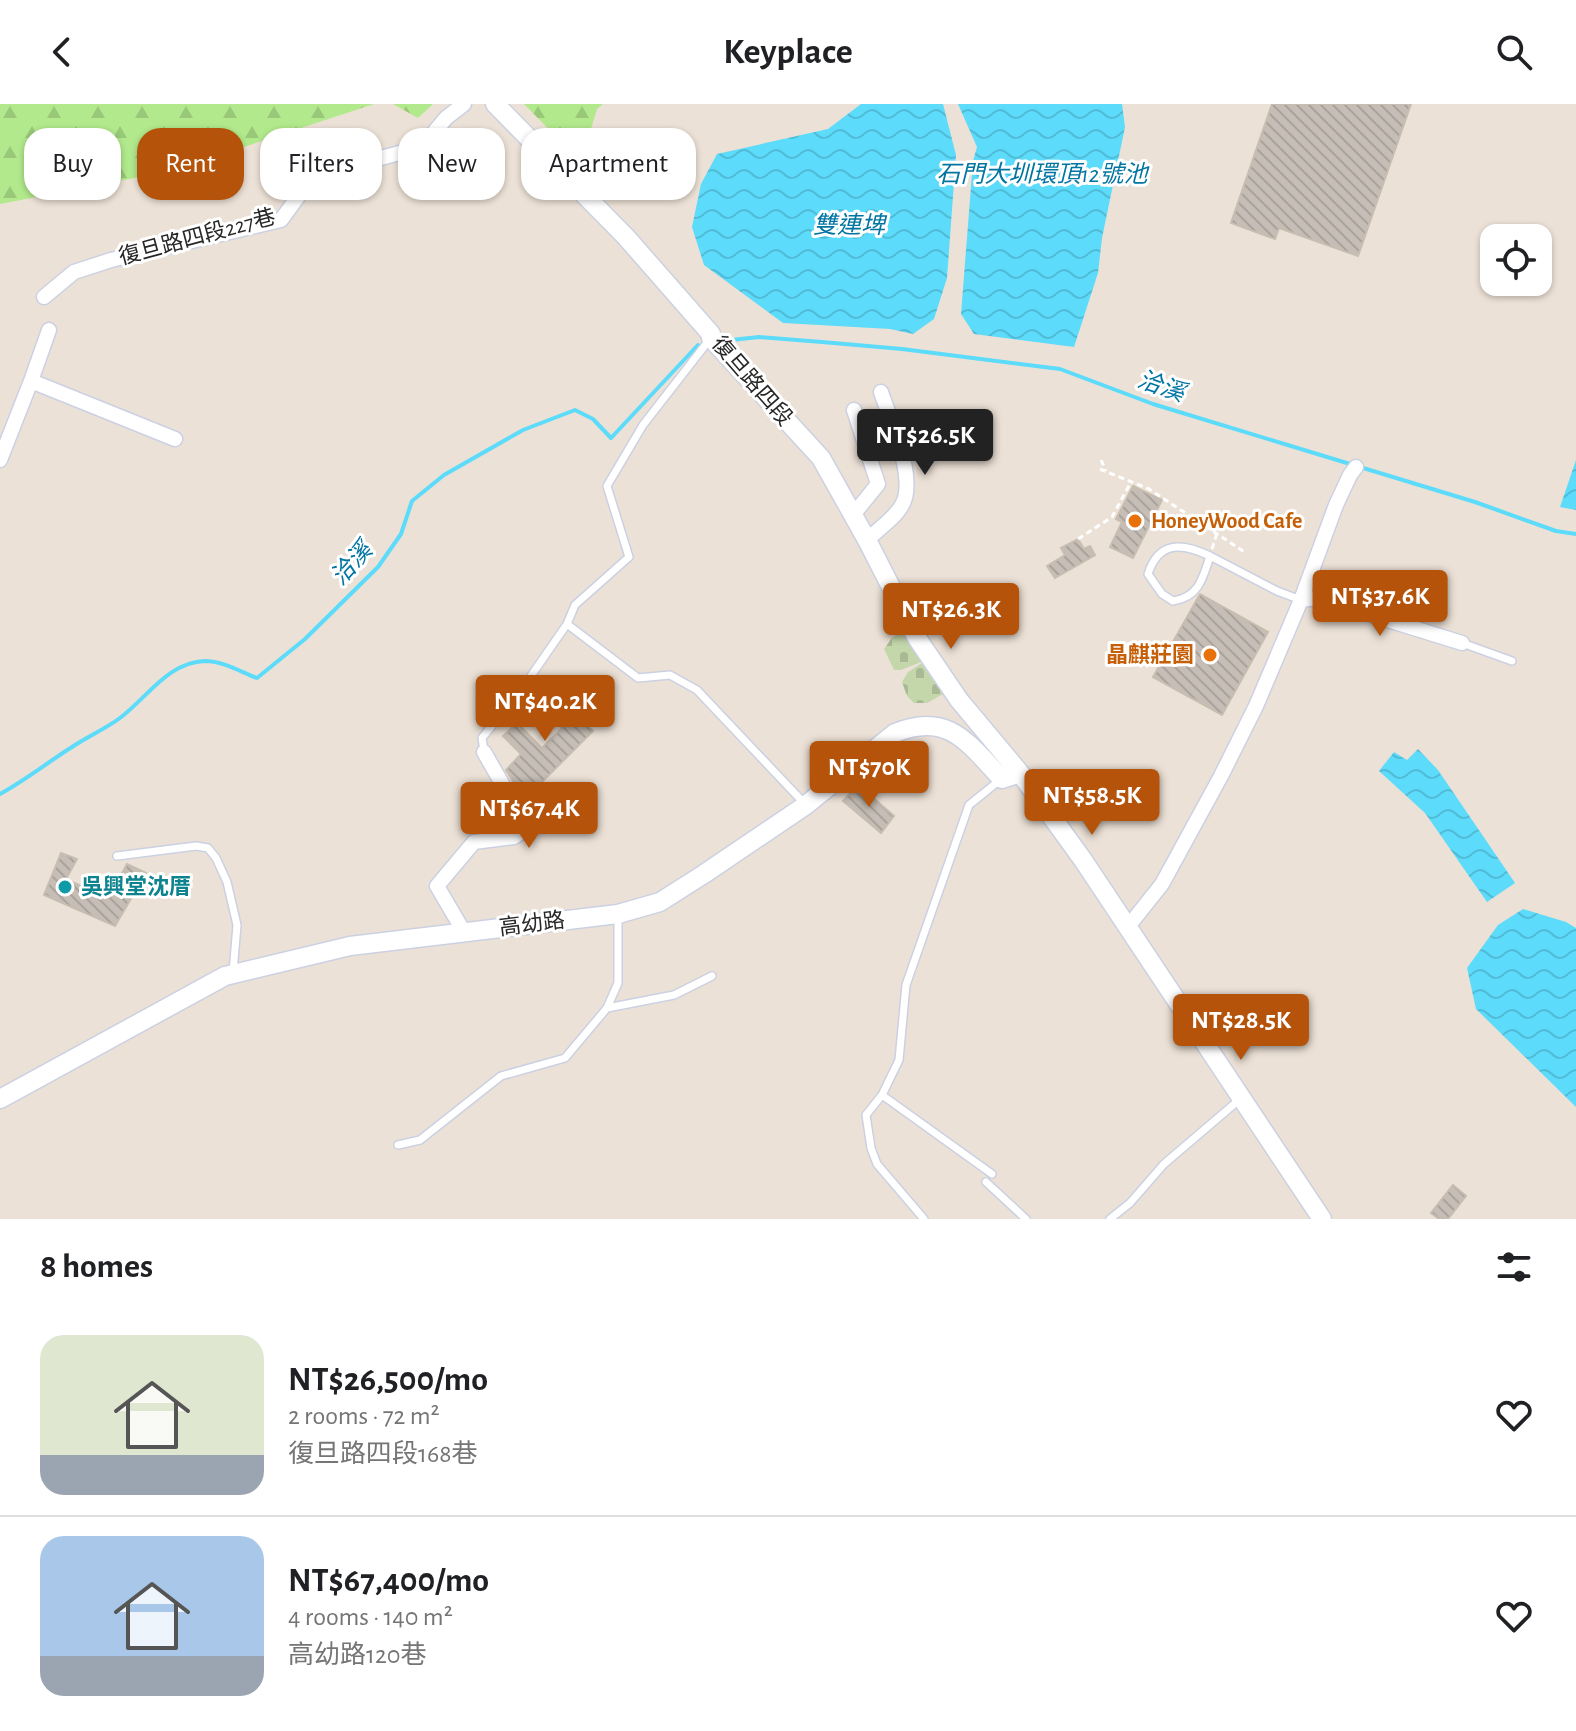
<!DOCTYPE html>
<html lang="en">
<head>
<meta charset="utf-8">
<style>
	:root { --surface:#fff; --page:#f2f2f2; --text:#202124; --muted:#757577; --line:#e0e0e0; --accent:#b45309 }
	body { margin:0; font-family:"Alegreya Sans","Noto Sans TC",sans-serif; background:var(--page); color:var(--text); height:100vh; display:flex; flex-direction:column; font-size:30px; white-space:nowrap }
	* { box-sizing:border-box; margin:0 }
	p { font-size:26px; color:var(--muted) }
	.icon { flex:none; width:44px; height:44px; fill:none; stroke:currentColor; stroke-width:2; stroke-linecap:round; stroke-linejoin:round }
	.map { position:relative; height:1115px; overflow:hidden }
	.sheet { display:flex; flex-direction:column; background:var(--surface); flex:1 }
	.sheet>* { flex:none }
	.top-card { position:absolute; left:24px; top:24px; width:800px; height:72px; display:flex; gap:16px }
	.tools { position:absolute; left:1480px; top:120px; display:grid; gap:16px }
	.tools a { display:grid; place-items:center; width:72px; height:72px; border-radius:16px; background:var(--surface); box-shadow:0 2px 6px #0004; font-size:40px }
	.price { position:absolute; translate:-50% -68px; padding:0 18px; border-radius:8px; background:var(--accent); color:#fff; font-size:26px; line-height:52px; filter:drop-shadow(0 2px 4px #0008) }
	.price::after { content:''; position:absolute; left:50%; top:48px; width:24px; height:18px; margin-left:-12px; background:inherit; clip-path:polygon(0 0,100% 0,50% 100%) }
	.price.selected { background:#222; color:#fff }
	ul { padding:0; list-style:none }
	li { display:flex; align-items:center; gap:24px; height:200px; padding:0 40px }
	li+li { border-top:2px solid var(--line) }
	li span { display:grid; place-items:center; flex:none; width:224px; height:160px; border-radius:24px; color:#555 }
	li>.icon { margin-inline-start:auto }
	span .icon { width:96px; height:96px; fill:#fffc; stroke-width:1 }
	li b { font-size:34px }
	h2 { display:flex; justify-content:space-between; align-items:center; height:96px; padding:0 40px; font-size:34px }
	.pill { padding:0 28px; border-radius:24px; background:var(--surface); box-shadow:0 2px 6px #0004; font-size:28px; line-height:72px }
	.pill.selected { background:var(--accent); color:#fff }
	header { display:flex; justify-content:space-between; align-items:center; height:104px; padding:0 40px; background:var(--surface); font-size:36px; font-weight:600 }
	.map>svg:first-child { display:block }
	.forest { fill:url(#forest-firs) }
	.cemetery { fill:url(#cemetery-stones) }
	.water { fill:url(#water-waves) }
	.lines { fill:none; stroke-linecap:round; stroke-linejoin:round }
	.stream { stroke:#5cdbfb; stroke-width:4 }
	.building { fill:url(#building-back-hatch); stroke:#c7bdb0; stroke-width:2 }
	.service-casing { stroke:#cbd1e2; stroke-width:10 }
	.minor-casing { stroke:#cbd1e2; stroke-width:17 }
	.tertiary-casing { stroke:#cbd1e2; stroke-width:21 }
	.path { stroke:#fff; stroke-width:3; stroke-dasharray:6 4; stroke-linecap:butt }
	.service { stroke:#fff; stroke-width:7 }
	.minor { stroke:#fff; stroke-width:14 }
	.tertiary { stroke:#fff; stroke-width:18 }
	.food-dot { fill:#e8710a; stroke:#fff; stroke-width:3 }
	.culture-dot { fill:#0f9aa8; stroke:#fff; stroke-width:3 }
	.labels { text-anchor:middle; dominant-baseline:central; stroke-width:6; stroke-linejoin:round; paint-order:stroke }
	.street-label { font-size:22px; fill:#272727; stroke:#fff }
	.food-label { font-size:22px; font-weight:bold; fill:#c56008; stroke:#fff; text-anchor:start }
	.culture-label { font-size:22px; font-weight:bold; fill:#0d838f; stroke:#fff; text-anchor:start }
	.water-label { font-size:24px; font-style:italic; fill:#0075a2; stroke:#fff }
</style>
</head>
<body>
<header><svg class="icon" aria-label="back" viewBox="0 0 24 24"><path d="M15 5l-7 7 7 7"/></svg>Keyplace<svg class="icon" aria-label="search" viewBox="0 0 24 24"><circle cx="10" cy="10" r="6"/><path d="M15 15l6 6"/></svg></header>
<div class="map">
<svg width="1576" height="1115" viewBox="0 0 1576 1115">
	<defs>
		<pattern id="forest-firs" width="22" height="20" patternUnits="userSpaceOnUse" patternTransform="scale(2)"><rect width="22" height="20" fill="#b2e98c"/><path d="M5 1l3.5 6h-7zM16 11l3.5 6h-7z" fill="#99c879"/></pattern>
		<pattern id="cemetery-stones" width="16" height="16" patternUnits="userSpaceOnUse" patternTransform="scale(2)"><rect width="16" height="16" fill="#c4d7ab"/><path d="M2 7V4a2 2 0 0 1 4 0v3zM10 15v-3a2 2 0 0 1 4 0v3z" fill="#a8b993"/></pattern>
		<pattern id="water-waves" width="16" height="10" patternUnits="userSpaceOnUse" patternTransform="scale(2)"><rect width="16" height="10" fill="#5cdbfb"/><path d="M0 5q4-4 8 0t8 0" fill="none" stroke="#50bcd7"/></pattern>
		<pattern id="building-back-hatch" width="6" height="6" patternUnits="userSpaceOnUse" patternTransform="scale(2)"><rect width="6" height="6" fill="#c6beb6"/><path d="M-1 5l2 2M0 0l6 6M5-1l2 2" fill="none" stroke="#aaa39c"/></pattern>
	</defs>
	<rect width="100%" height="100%" fill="#ece1d6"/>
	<!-- forest -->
	<path class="forest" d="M0 0H374L171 67 0 100Z
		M393 0H433L418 14Z
		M524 0H603L597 5 581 58Z"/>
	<!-- cemetery -->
	<path class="cemetery" d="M904 526 921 558 901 566H894L884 545 892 534Z
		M922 559 943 590 927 599H914L907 592 902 578 908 568Z"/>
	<!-- water -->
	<path class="water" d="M861 0H943L956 51 947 174 934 215 913 230 890 225 783 219 704 161 692 123 701 80 717 50 828 25Z
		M958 0H1122L1125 23 1102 134 1098 169 1074 243 974 230 961 210 973 57 977 43Z
		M1576 356V406L1560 403Z
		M1418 645 1438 666 1515 779 1487 798 1425 709 1379 667 1394 648 1407 656Z
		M1523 805 1566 818 1576 824V1003L1476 905 1467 864 1498 821Z"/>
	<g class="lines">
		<!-- stream -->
		<path class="stream" d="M722 237 759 233 822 238 902 245 1060 265 1153 300 1475 398 1556 427 1576 430
			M0 690C26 676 48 658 72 643 87 633 105 625 120 614 147 594 168 558 205 557 223 557 241 568 257 574L305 535 378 463 401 430 412 397 444 371 523 326 575 306 593 315 611 334 698 241"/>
	</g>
	<!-- building -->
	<path class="building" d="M1272 0H1411L1358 152 1279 124 1275 135 1231 119Z
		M1133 382 1162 396 1133 454 1110 443 1122 418 1116 415Z
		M1078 435 1084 445 1090 442 1095 451 1055 474 1047 462 1065 451 1061 444Z
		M1200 490 1268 528 1222 611 1153 573Z
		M545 578 593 627 525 695 506 666 521 650 503 632 517 619 542 644 562 624 532 592Z
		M858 681 894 712 881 729 843 697Z
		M61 749 77 755 66 775 108 795 127 760 146 769 115 822 44 791Z
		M1453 1081 1466 1092 1448 1115H1439L1431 1109Z"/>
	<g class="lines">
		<!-- service casing -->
		<g class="service-casing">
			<path id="service" d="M1210 452C1203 474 1199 493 1173 497L1162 490 1148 470C1159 436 1183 439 1210 452L1277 487 1301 496
				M567 520 638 574 670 571 697 586 804 699
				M1462 539 1512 557
				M484 647 482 634 524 582 567 520 575 501 629 453 607 382 643 321 710 235
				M117 752 196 742 208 744 216 754 227 778 237 821 233 868
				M607 904 674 891 712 872
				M882 991 992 1070
				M398 1041 420 1036 501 972 565 954 607 904 618 879V812
				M986 1078 1026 1115
				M924 1115 877 1060 871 1044 866 1011 882 991 899 956 906 881 969 701 1000 676
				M1110 1115 1130 1099 1164 1060 1239 996"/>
		</g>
		<!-- minor casing -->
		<g class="minor-casing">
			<path id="minor" d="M44 193 74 168 111 156 281 116 313 72 422 43 446 14 464 0
				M49 226 31 277 175 335
				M0 356 31 277
				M853 411 878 380 854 306
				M867 436C878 425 897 413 903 399 916 373 890 315 881 288
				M1301 496 1317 494 1462 539
				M1127 824 1162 780 1221 672 1256 602 1301 496 1336 401 1350 371 1356 363
				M464 828 437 782 474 738 514 733 523 727 520 711 484 648"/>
		</g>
		<!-- tertiary casing -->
		<g class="tertiary-casing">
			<path id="tertiary" d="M495 0 626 133 711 230V234L821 354 867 436 917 534 959 596 1020 669 1083 756 1322 1115
				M0 995 225 872 350 842 618 810 660 798 704 770 806 701 895 629C948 607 968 639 1002 675L1020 669"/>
		</g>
		<!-- path -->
		<path class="path" d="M1101 356 1106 367
			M1100 365 1149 385 1246 449
			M1078 435 1112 413 1131 378
			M1212 445 1217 429"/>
		<!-- service -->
		<use href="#service" class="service"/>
		<!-- minor -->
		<use href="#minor" class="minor"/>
		<!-- tertiary -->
		<use href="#tertiary" class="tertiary"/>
	</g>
	<!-- markers -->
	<g class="food-dot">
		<circle cx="1135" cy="417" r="8"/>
		<circle cx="1210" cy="551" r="8"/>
	</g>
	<circle class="culture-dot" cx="65" cy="783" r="8"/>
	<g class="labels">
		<!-- street labels -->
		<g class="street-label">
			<text transform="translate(197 133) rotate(-15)">復旦路四段227巷</text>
			<text transform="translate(752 277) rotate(49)">復旦路四段</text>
			<text transform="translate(532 820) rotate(-7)">高幼路</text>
		</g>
		<!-- food labels -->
		<g class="food-label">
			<text x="1151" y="417">HoneyWood Cafe</text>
			<text x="1194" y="551" text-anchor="end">晶麒莊園</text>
		</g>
		<!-- culture labels -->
		<g class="culture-label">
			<text x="81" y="783">吳興堂沈厝</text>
		</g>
		<!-- water labels -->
		<g class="water-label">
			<text x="1042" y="71">石門大圳環頂12號池</text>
			<text x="849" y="122">雙連埤</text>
			<text transform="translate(1161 283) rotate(19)">洽溪</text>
			<text transform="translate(352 460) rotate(-48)">洽溪</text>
		</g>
	</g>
</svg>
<div class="tools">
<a><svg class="icon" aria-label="locate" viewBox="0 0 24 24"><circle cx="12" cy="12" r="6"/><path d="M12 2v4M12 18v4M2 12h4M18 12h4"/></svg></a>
</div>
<b class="price selected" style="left:925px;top:373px">NT$26.5K</b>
<b class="price" style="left:1380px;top:534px">NT$37.6K</b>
<b class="price" style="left:951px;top:547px">NT$26.3K</b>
<b class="price" style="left:545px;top:639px">NT$40.2K</b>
<b class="price" style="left:869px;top:705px">NT$70K</b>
<b class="price" style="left:1092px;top:733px">NT$58.5K</b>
<b class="price" style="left:529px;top:746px">NT$67.4K</b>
<b class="price" style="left:1241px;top:958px">NT$28.5K</b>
<div class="top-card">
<a class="pill">Buy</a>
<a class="pill selected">Rent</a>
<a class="pill">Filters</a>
<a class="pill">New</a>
<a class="pill">Apartment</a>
</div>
</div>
<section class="sheet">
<h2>8 homes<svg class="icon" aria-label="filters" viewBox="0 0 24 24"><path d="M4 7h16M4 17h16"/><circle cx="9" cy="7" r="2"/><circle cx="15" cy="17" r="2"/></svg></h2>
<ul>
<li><span style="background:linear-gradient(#dfe7d0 75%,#9aa5b1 0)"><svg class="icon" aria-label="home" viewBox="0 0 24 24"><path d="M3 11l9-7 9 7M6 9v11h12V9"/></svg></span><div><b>NT$26,500/mo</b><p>2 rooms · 72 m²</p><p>復旦路四段168巷</p></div><svg class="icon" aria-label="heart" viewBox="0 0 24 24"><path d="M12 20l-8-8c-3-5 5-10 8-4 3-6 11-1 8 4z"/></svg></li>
<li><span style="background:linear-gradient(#a9c7e8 75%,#9aa5b1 0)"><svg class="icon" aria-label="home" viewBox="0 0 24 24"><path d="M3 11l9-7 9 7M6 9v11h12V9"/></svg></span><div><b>NT$67,400/mo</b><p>4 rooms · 140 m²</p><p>高幼路120巷</p></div><svg class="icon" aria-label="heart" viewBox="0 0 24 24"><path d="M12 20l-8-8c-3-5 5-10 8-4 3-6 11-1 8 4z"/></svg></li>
</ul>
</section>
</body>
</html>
